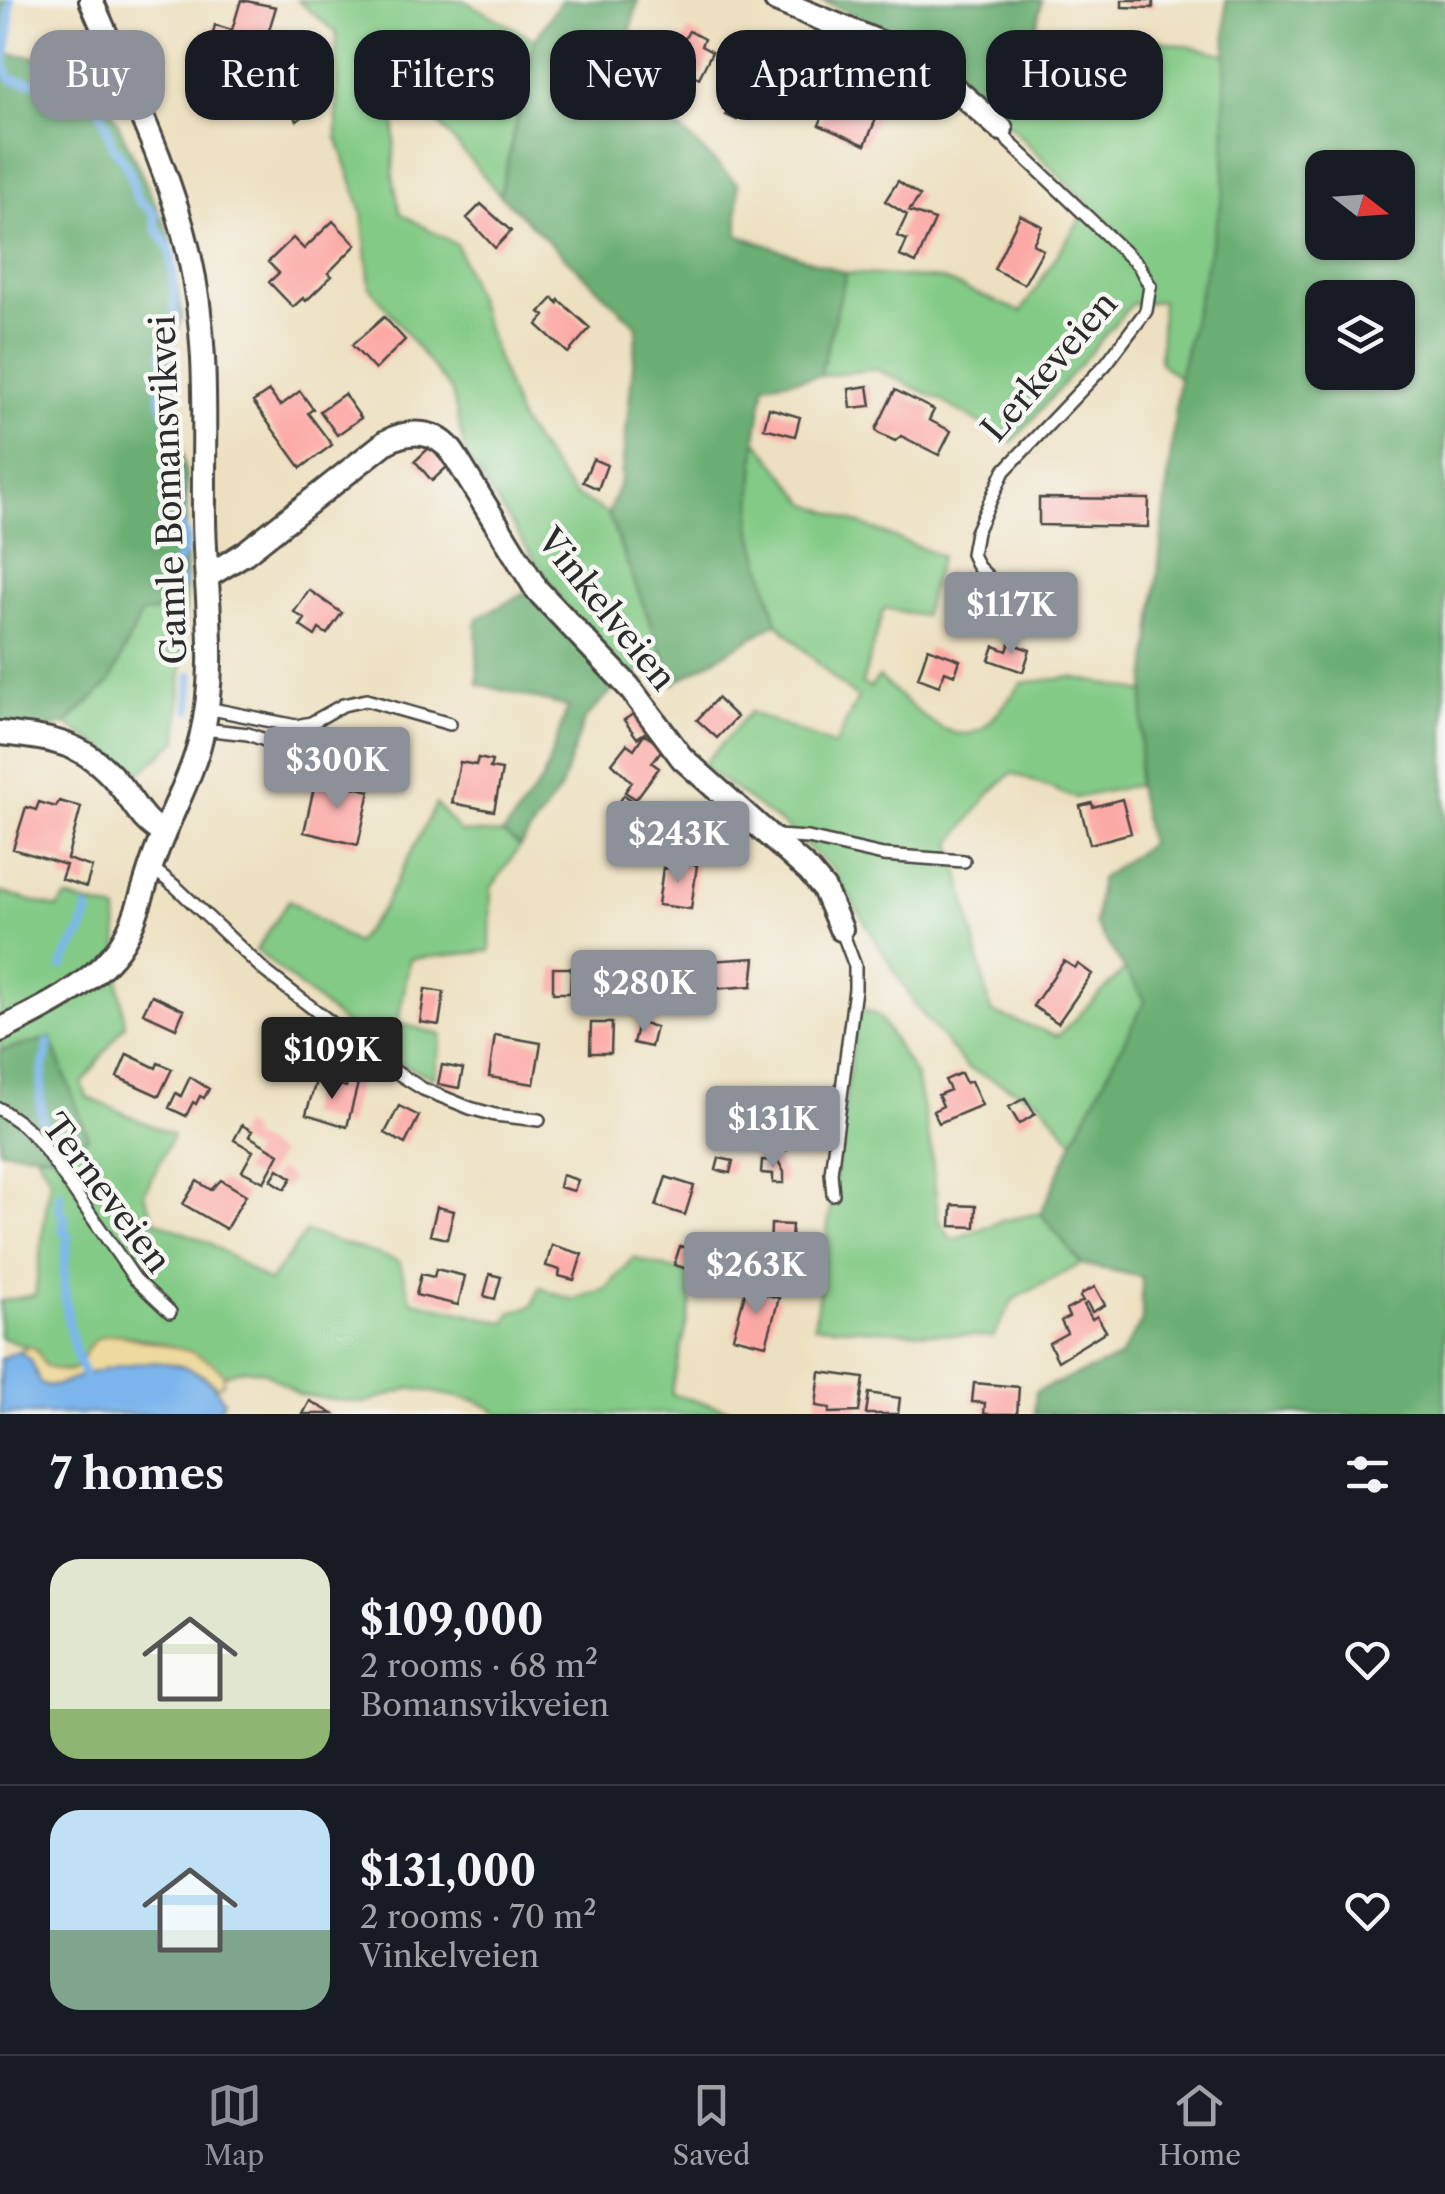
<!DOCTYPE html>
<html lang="en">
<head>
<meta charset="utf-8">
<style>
	:root { --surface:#171b24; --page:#20242c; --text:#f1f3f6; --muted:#9ea1a6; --line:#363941; --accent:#8c9099 }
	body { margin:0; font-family:"Libre Caslon Text",serif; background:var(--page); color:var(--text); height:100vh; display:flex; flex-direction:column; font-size:38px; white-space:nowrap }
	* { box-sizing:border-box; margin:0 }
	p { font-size:32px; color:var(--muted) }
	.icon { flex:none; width:55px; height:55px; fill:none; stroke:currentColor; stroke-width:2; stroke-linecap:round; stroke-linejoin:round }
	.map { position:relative; height:1414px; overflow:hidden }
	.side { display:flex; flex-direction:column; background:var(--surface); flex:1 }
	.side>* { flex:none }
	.hud { position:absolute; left:30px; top:30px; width:1385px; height:90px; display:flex; gap:20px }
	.needle { width:65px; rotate:107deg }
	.controls { position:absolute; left:1305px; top:150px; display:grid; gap:20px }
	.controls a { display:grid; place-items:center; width:110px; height:110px; border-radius:20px; background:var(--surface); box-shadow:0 2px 8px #0004; font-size:50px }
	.price { position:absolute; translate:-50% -85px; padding:0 22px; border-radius:10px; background:var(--accent); color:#fff; font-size:32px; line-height:65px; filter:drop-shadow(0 2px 5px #0008) }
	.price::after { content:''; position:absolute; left:50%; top:60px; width:30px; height:22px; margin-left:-15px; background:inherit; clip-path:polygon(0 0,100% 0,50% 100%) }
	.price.current { background:#222; color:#fff }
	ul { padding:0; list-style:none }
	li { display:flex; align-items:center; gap:30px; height:250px; padding:0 50px }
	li+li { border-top:2px solid var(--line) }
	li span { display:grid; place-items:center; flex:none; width:280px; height:200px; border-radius:30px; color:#555 }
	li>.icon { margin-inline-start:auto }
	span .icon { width:120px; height:120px; fill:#fffc; stroke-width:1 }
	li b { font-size:42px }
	h2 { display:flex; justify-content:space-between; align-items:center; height:120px; padding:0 50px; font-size:42px }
	.tag { padding:0 35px; border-radius:30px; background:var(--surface); box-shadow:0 2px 8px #0004; font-size:35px; line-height:90px }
	.tag.current { background:var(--accent); color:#fff }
	.tab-bar { display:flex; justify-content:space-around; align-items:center; height:140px; border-top:2px solid var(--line); background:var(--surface); font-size:28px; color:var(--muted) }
	.tab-bar a { display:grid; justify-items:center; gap:5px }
	.tab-bar .current { color:var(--accent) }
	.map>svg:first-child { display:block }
	.green { fill:#83ca86; stroke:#577a58; stroke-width:2.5 }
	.forest { fill:#6aae73; stroke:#4a6c4f; stroke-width:2.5; fill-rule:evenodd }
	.sand { fill:#eeda9e; stroke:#8c8264; stroke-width:2.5 }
	.water { fill:#7bb5ec; stroke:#53708c; stroke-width:2.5 }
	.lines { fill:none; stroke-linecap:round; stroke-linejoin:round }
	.stream { stroke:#7bb5ec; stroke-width:9 }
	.building { fill:#fca9a6 }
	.lane-casing { stroke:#484641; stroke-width:16 }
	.street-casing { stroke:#484641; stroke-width:28 }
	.lane { stroke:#fff; stroke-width:11 }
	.street { stroke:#fff; stroke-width:22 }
	.labels { text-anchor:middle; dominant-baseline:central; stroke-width:9; stroke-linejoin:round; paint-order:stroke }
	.street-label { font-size:35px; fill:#2b2b2b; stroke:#f6f6f2 }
</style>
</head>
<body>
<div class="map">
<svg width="1445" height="1414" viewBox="0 0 1445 1414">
	<rect width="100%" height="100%" fill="#f6f6f2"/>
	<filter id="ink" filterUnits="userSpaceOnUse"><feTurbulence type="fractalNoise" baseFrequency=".01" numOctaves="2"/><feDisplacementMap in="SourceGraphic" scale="20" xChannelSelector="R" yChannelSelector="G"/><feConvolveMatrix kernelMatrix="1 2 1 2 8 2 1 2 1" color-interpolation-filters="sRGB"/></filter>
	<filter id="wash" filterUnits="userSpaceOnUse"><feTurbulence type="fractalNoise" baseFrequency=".0048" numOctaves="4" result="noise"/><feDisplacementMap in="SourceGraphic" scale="40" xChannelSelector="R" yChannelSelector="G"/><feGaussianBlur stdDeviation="2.25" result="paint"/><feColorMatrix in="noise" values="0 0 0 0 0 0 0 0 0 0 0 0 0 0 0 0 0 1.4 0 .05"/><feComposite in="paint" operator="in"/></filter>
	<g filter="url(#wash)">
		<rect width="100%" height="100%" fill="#ede0c0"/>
		<!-- green -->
		<path class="green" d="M297 0H463L535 40 500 195 424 106 396 108 393 176 400 213 457 245 520 422 572 493 608 514 674 683 647 668 617 685 466 455 452 392 370 287 362 212 337 137 336 32Z
			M1036 29 1127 34 1226 54 1224 191 1179 378 1160 363 1162 301 1132 304 1012 443 939 399 876 369 820 376 846 273 941 279 1021 312 1089 205 984 100 1027 69Z
			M756 439 807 503 941 556 923 616 884 608 862 684 870 688 879 677C903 698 952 755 985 726 999 714 1010 697 1022 683L1072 677 1145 692 1137 785 1075 798 1012 773 989 794 952 843 991 1012 1058 1036 1125 969 1146 1000 1073 1141 1040 1101 967 1068 916 1006 834 871 785 826 702 766 750 712 835 746 858 698 834 679 777 623 751 526Z
			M185 607 178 740 140 773 66 724 110 682 141 614Z
			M436 804 460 832 503 834 520 846 491 888 490 951 410 959 398 1023 442 1035 434 1078 385 1057 256 950 289 900 355 943 382 909Z
			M0 892 57 908 66 898 117 911 119 985 125 1024 82 1084 87 1097 173 1135 144 1194 154 1220 210 1243 269 1282 306 1232 399 1261 411 1300 506 1323 510 1313 533 1305 540 1287 572 1300 606 1289 633 1258 690 1274 691 1304 671 1394 745 1414H501L477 1401 411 1388 364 1403 300 1395 265 1372 245 1369 224 1375C209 1352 149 1339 121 1335 112 1333 99 1341 90 1345 81 1370 71 1376 45 1366L37 1350 0 1337V1301L35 1295 50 1177 36 1154 70 1156 51 1038 0 1051Z
			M858 1007 879 1016 916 1077 931 1149 938 1218 952 1240 1001 1221 1041 1213 1081 1264 1014 1299 993 1337 814 1326Z"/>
		<!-- forest -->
		<path class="forest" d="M0 0H5L10 54 66 60 110 107 170 235 182 316 170 354 186 480 185 607 141 614 110 682 66 724 0 741Z
			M561 0H638L620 72 738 184V235L846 273 820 376 765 384 756 439 751 526 777 623 674 683 608 514 621 480 637 326 500 195 535 40Z
			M821 0H1042L1027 69 984 100 928 48Z
			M1226 0H1445V1414H1034L1036 1391 1119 1358 1142 1321V1277L1081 1264 1041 1213 1073 1141 1145 1000 1095 924 1100 879 1149 844 1137 785 1145 692 1179 378 1224 191ZM1322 168H1398V242H1322ZM1322 298H1398V372H1322Z
			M547 581 617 685 584 720 560 790 520 846 503 834 543 779 568 707 478 684 476 619Z
			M51 1038 88 1136 70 1156 0 1150V1051Z"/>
		<!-- sand -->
		<path class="sand" d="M117 1334C150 1345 204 1345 224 1375L223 1383 217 1387C183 1351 125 1362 84 1375 67 1380 58 1390 40 1384L31 1360 18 1351 29 1346 37 1350 45 1366C86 1382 75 1358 94 1341 101 1335 109 1335 117 1334Z"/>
		<!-- water -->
		<path class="water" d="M18 1351 31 1360 40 1384C58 1390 67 1380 84 1375 134 1360 195 1349 224 1401L219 1411 222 1414H0V1359Z"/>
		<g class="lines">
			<!-- stream -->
			<path class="stream" d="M10 0C9 13 10 30 8 42 5 59 0 65 12 80 37 82 82 86 99 109 106 118 107 134 113 145 118 154 125 161 129 171 141 203 125 190 155 214 152 231 164 236 170 250 173 257 176 322 174 330 172 337 165 345 162 352L165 367 161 381 160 399 176 436 171 456C177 467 178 506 180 521 180 527 184 531 185 536 189 556 170 554 181 582L173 599 177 616
				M190 709 191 675
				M62 966C70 946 88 931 87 909
				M48 1043C42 1080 34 1100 48 1136
				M60 1194V1211L65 1218 63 1231 68 1237C59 1274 67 1341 85 1375"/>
		</g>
		<g id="blocks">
			<!-- building -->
			<path class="building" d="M241 0 276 7 266 40 272 41 262 75 206 59 215 25 232 30Z
				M1122 0H1153V8L1122 7Z
				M689 31 704 39 701 46 712 52 699 78 664 63 677 37 684 40Z
				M757 54 782 66 773 84 760 79 743 118 739 116 737 120 726 115 727 111 723 109 730 95 737 98Z
				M316 78 330 96 297 121 283 102Z
				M843 97 879 112 865 145 819 125 826 109 836 113Z
				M898 181 920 196 909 211 935 220 916 263 900 256 907 240 897 236 907 215 885 201Z
				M481 204 511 231 495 248 467 218Z
				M1020 215 1042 226 1033 244 1043 250 1024 284 994 269Z
				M333 221 356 245 328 273 332 276 306 301 303 298 293 307 269 282 279 273 268 262 293 238 304 249Z
				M553 298 558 303 559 300 590 328 568 353 537 325 545 316 540 312Z
				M384 317 405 340 375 370 352 345Z
				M868 386 871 406 851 408 849 389Z
				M895 390 934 410 929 420 951 431 939 455 901 436 895 441 878 433 876 429Z
				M269 391 280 406 300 391 313 409 308 413 332 445 301 468 253 402Z
				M344 394 361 418 337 435 320 411Z
				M769 408 800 417 795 436 764 428Z
				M430 447 447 467 432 481 415 461Z
				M593 459 607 465 598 489 583 482Z
				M1039 498 1149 499 1148 527 1039 525Z
				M309 590 342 613 327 634 319 629 315 636 300 626 305 619 294 612Z
				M1010 643 1030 650 1023 672 989 660 994 646 1007 651Z
				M928 648 960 660 955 675 945 671 939 686 918 678Z
				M717 698 737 717 717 738 697 720Z
				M636 712 649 730 637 738 624 720Z
				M644 734 663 748 652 763 659 768 636 799 625 792 632 782 612 763 627 744 634 749Z
				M478 758 492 761 490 768 502 770 494 811 452 803 460 762 476 765Z
				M316 778 370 791 358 845 304 832Z
				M624 795 642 807 628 828 610 817Z
				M1122 799 1131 833 1090 844 1080 806 1092 803 1093 807Z
				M59 801 81 807 67 859 92 867 86 887 61 879 66 865 13 849 26 807 36 810 39 802 56 807Z
				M645 815 663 821 654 847 636 841Z
				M678 862 697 865 691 909 658 905 663 868 677 870Z
				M709 956V961L755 958 752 986 712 989V998L700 1000 697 957Z
				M1064 961 1075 968 1078 964 1092 974 1058 1023 1033 1006Z
				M553 968H571L570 993H553Z
				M425 989 444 992 439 1025 420 1022Z
				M152 995 184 1010 176 1028 143 1013Z
				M591 1023H612L611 1053H590Z
				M638 1023 656 1027 651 1047 633 1043Z
				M495 1035 541 1043 534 1084 489 1077Z
				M127 1054 156 1068 158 1063 172 1069 159 1096 117 1077Z
				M442 1065 463 1069 459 1088 438 1084Z
				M961 1073 966 1083 971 1081 982 1105 939 1123 933 1111 943 1106 938 1095 950 1090 945 1080Z
				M190 1077 209 1089 204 1098 200 1096 196 1104 193 1102 186 1116 169 1108 176 1093 181 1096Z
				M317 1078 346 1087 348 1080 358 1083 347 1127 306 1114Z
				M1025 1098 1035 1114 1019 1124 1009 1107Z
				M399 1106 419 1116 405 1144 385 1133Z
				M242 1125 252 1131 249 1136 279 1154 264 1182 242 1171 253 1151 234 1140Z
				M763 1128 792 1136 787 1150 759 1141Z
				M719 1158 733 1161 730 1173 716 1170Z
				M762 1160 778 1161 784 1172V1183H773V1174L761 1173Z
				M278 1169 292 1178 285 1189 271 1180Z
				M562 1175 578 1180 574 1191 559 1187Z
				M666 1177 694 1186 685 1215 656 1206Z
				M221 1180 246 1195 226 1229 183 1204 197 1181 211 1190Z
				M952 1205 976 1206 975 1227 951 1226Z
				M437 1207 454 1211 447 1239 430 1235Z
				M771 1224 792 1225 791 1241 795 1242V1254L770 1253Z
				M731 1235 746 1240 742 1252 727 1248Z
				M552 1245 582 1254 574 1280 559 1276 560 1270 546 1266Z
				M680 1246 699 1251 694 1271 674 1265Z
				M436 1269 465 1276 458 1305 416 1295 421 1274 434 1277Z
				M490 1274 501 1277 495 1299 484 1296Z
				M1095 1287 1105 1305 1092 1312 1087 1303 1084 1305 1092 1319 1097 1316 1106 1331 1058 1361 1049 1343 1067 1333 1061 1321 1069 1317 1066 1310 1083 1301 1080 1297 1083 1293Z
				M746 1289 779 1298 766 1345 733 1337Z
				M820 1372 864 1378 859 1412 829 1413 830 1408 816 1406Z
				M974 1383 1019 1387 1017 1414H984L985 1403 972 1402Z
				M869 1393 900 1398 898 1414H866Z
				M310 1401 333 1414H303Z"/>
		</g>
	</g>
	<g filter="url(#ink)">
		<use href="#blocks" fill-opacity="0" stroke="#484641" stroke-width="2.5"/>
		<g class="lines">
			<!-- lane casing -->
			<g class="lane-casing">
				<path id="lane" d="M1001 129 1009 142 1139 266 1150 286 1146 311 1106 364 1004 471 976 532 972 554 978 567 995 584 1020 597
					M207 708 296 726 311 723 343 705 366 700 450 724
					M203 729 248 734 368 777
					M776 836 808 838 883 855 964 861
					M151 867 176 887 266 972 391 1069 423 1089 470 1108 495 1115 539 1120
					M0 1109 23 1125 40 1142 135 1279 170 1312
					M833 1194 831 1173 855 989V966L841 929"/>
			</g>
			<!-- street casing -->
			<g class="street-casing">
				<path id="street" d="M776 0 922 60 1001 129
					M208 576 245 553 386 442C410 429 437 430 453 453L537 590 629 687 682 758 809 871 824 889 841 929
					M0 733C57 739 89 743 125 792 136 807 145 824 163 832
					M0 1030C38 1011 85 989 113 955 136 929 142 890 154 858 168 818 191 779 201 738 219 666 205 592 204 519 203 429 210 343 189 254 169 166 126 83 91 0"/>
			</g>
			<!-- lane -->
			<use href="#lane" class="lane"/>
			<!-- street -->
			<use href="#street" class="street"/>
		</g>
	</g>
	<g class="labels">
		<!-- street labels -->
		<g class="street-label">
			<text transform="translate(1049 366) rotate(-49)">Lerkeveien</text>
			<text transform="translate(168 490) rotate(-92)">Gamle Bomansvikvei</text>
			<text transform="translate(607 609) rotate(51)">Vinkelveien</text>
			<text transform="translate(107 1193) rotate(53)">Terneveien</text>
		</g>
	</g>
</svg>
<div class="controls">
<a><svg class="needle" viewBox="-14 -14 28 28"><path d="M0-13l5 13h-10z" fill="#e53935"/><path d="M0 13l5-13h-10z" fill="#9ea1a6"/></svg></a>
<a><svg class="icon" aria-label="layers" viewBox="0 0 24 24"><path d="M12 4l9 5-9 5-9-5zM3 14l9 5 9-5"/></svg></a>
</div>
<b class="price" style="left:1011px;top:657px">$117K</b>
<b class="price" style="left:337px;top:812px">$300K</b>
<b class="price" style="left:678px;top:886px">$243K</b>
<b class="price" style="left:644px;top:1035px">$280K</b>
<b class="price current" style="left:332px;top:1102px">$109K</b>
<b class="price" style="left:773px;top:1171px">$131K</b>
<b class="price" style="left:756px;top:1317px">$263K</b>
<div class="hud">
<a class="tag current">Buy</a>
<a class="tag">Rent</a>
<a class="tag">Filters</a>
<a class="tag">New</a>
<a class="tag">Apartment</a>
<a class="tag">House</a>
</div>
</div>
<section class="side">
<h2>7 homes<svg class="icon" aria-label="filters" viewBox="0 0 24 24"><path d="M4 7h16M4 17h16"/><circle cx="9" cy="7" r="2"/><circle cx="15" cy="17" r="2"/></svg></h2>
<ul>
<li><span style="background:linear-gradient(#dfe7d0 75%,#8fb573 0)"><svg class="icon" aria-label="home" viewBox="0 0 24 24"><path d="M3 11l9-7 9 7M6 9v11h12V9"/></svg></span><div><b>$109,000</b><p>2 rooms · 68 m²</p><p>Bomansvikveien</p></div><svg class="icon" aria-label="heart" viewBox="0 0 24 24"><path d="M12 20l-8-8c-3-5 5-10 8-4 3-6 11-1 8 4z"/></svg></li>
<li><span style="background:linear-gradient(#bfe0f5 60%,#7fa58c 0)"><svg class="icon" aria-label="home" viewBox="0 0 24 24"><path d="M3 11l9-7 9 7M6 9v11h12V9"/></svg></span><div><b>$131,000</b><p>2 rooms · 70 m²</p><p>Vinkelveien</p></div><svg class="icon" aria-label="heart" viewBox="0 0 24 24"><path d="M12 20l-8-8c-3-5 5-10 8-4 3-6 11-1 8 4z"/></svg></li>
</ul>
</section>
<nav class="tab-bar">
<a class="current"><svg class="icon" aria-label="map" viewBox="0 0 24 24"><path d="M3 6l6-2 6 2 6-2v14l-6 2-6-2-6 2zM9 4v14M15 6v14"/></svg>Map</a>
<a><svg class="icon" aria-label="saved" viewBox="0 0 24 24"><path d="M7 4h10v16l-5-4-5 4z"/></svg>Saved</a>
<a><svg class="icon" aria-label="home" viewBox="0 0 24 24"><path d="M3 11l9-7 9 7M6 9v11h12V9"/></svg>Home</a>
</nav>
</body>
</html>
